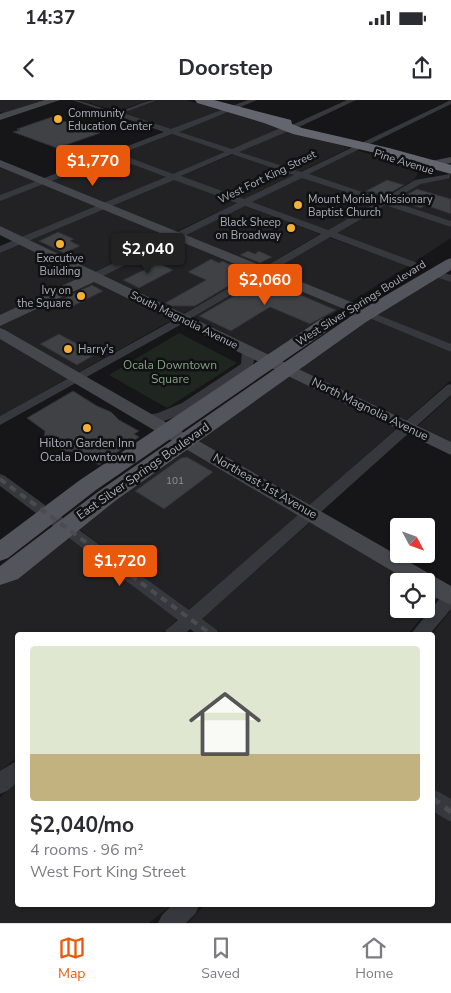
<!DOCTYPE html>
<html lang="en">
<head>
<meta charset="utf-8">
<style>
	:root { --surface:#fff; --page:#f7f7f7; --text:#2b2b33; --muted:#7c7c81; --line:#e1e1e2; --accent:#ea580c }
	body { margin:0; font-family:"Nunito Sans",sans-serif; background:var(--page); color:var(--text); height:100vh; display:flex; flex-direction:column; font-size:19px; white-space:nowrap }
	* { box-sizing:border-box; margin:0 }
	p { font-size:16px; color:var(--muted) }
	.icon { flex:none; width:28px; height:28px; fill:none; stroke:currentColor; stroke-width:2; stroke-linecap:round; stroke-linejoin:round }
	.map { position:relative; flex:1; overflow:hidden }
	.drawer { position:absolute; left:15px; top:532px; width:420px; height:275px; display:flex; flex-direction:column; background:var(--surface); border-radius:5px; box-shadow:0 1px 4px #0004 }
	.drawer>* { flex:none }
	.needle { width:32px; rotate:131deg }
	.controls { position:absolute; left:390px; top:418px; display:grid; gap:10px }
	.controls a { display:grid; place-items:center; width:45px; height:45px; border-radius:5px; background:var(--surface); box-shadow:0 1px 4px #0004; font-size:25px }
	.price { position:absolute; translate:-50% -42px; padding:0 11px; border-radius:5px; background:var(--accent); color:#fff; font-size:16px; line-height:32px; filter:drop-shadow(0 1px 2px #0008) }
	.price::after { content:''; position:absolute; left:50%; top:30px; width:15px; height:11px; margin-left:-8px; background:inherit; clip-path:polygon(0 0,100% 0,50% 100%) }
	.price.selected { background:#222; color:#fff }
	ul { padding:0; list-style:none }
	li { display:grid; align-content:center; gap:10px; height:265px; padding:0 15px }
	li+li { border-top:1px solid var(--line) }
	li span { display:grid; place-items:center; height:155px; border-radius:5px; color:#555 }
	li>.icon { margin-inline-start:auto }
	span .icon { width:90px; height:90px; fill:#fffc; stroke-width:1 }
	li b { font-size:21px }
	.status { display:flex; justify-content:space-between; align-items:center; height:35px; padding:0 25px; background:var(--surface); direction:ltr }
	.status svg { height:14px; fill:currentColor }
	header { display:flex; justify-content:space-between; align-items:center; height:65px; padding:0 15px; background:var(--surface); font-size:22px; font-weight:700 }
	.dock { display:flex; justify-content:space-around; align-items:center; height:70px; border-top:1px solid var(--line); background:var(--surface); font-size:14px; color:var(--muted) }
	.dock a { display:grid; justify-items:center; gap:2px }
	.dock .selected { color:var(--accent) }
	.map>svg:first-child { display:block }
	.built { fill:#222225 }
	.green { fill:#1e261f }
	.building { fill:#404145; stroke:#303034 }
	.lines { fill:none; stroke-linecap:round; stroke-linejoin:round }
	.street { fill:#37383d; fill-rule:evenodd }
	.secondary { fill:#45474d; fill-rule:evenodd }
	.primary { fill:#53555c; fill-rule:evenodd }
	.highway { fill:#63666e; fill-rule:evenodd }
	.rail-far1 { stroke:#4a4c52; stroke-width:4; stroke-dasharray:7 5.5; stroke-linecap:butt }
	.rail { stroke:#4a4c52; stroke-width:5; stroke-dasharray:9 7; stroke-linecap:butt }
	.poi-dot { fill:#f2b134; stroke:#111113; stroke-width:2 }
	.labels { text-anchor:middle; dominant-baseline:central; stroke-width:5; stroke-linejoin:round; paint-order:stroke }
	.number-label { font-size:10px; fill:#8e929b }
	.far-poi-label { font-size:11px; fill:#a8adb8; stroke:#111113; text-anchor:start }
	.far-street-label { font-size:11px; fill:#a8adb8; stroke:#111113 }
	.park-label { font-size:12px; fill:#7fa381; stroke:#111113 }
	.street-label { font-size:12px; fill:#a8adb8; stroke:#111113 }
	.poi-label { font-size:12px; fill:#a8adb8; stroke:#111113 }
</style>
</head>
<body>
<div class="status"><b>14:37</b><svg viewBox="0 0 49 12"><path d="M0 12V9h3v3zM5 12V6h3v6zM10 12V3h3v9zM15 12V0h3v12zM26 1h20v11H26zM47 4h2v5h-2z"/></svg></div>
<header><svg class="icon" aria-label="back" viewBox="0 0 24 24"><path d="M15 5l-7 7 7 7"/></svg>Doorstep<svg class="icon" aria-label="share" viewBox="0 0 24 24"><path d="M12 15V3M7 8l5-5 5 5M5 13v7h14v-7"/></svg></header>
<div class="map">
<svg width="451" height="823" viewBox="0 0 451 823">
	<rect width="100%" height="100%" fill="#161618"/>
	<!-- built -->
	<path class="built" d="M0 0H50L5 14 0 12Z
		M80 0H150L117 11Z
		M160 0H186L222 11 172 30 122 13Z
		M228 12 283 28 232 50 177 32Z
		M289 30 349 48 300 72 238 52Z
		M172 34 227 52 173 75 118 55Z
		M356 50 417 68 418 71 417 75 414 80 381 99 307 75Z
		M234 54 296 75 243 100 179 77Z
		M112 57 167 77 105 104 49 81Z
		M0 66 37 81 0 95Z
		M303 77 377 102 326 131 250 103Z
		M447 77 451 79V121L389 102 421 84Z
		M174 79 237 103 175 132 111 106Z
		M43 84 98 106 22 138 0 127V100Z
		M385 104 451 126V138L413 163 334 134Z
		M244 106 320 134 262 168 183 135Z
		M105 109 169 135 95 172 29 141Z
		M328 137 408 166 349 203 271 172Z
		M177 138 257 172 181 215 102 176Z
		M22 144 87 176 0 217V153Z
		M265 175 343 207 269 257 189 220Z
		M436 176 451 182V245L376 214Z
		M95 179 174 219 77 273 0 228V225Z
		M370 218 451 252V280L404 322 297 269Z
		M0 237 68 278 0 316Z
		M290 273 398 327 309 406 195 341Z
		M451 296V344L416 328Z
		M186 347 301 413 189 510 76 427Z
		M313 420 414 481H399V509H426V488L440 496 407 535H224L202 519Z
		M65 435 178 519 160 535H18L17 657 0 672V484Z
		M451 510V701L433 688 432 535H431Z
		M17 682 18 805H172L149 823H0V697Z
		M433 708 451 722V823H188L204 805H432Z"/>
	<!-- green -->
	<path class="green" d="M179 233 237 263 167 308 109 275Z"/>
	<!-- building -->
	<path class="building" d="M52 17 80 27 100 33 57 48 13 32 20 30 17 29Z
		M387 80 404 85 385 96 366 91Z
		M417 89 451 99V114L425 105 421 108 397 100Z
		M58 132 74 139 70 141 80 146 64 153 39 141Z
		M248 151 255 154 259 151 272 157 260 163 240 155Z
		M211 159 219 163 222 161 250 173 195 206H171L165 203 206 180 188 172Z
		M158 163 173 170 139 188 123 180Z
		M263 179 303 196 336 210 310 224 270 207 231 231 199 216Z
		M92 185 103 191 71 207 58 201Z
		M59 234 96 254 77 265 40 244Z
		M73 291 97 306 111 312 119 320 139 331 134 334 139 337 99 365 76 352 64 351 52 346 44 338 45 331 27 318Z
		M187 357 213 372 164 409 135 391 181 358Z"/>
	<g class="lines">
		<!-- street -->
		<path class="street" d="M72 0C86 0 106 12 117 11 132 9 143 0 158 0L123 13 171 29 248 0H257L179 32 232 49 285 26H291V30L239 52 301 72 451 0V4L309 74 383 99 415 80 450 74V78L421 84 391 101 451 121V127L385 105 337 133 423 165V169H415L330 137 173 229 0 325V316L165 225 321 134 245 106 99 178H91L90 176 91 174 237 103 174 80 0 153V146L166 77 113 57 0 101V95L164 32ZM172 34 225 52 173 74 120 54ZM232 54 294 75 244 99 181 76ZM302 78 377 102 328 130 252 102Z
			M347 0H356L299 27 292 25Z
			M434 170 451 175V182L430 175 429 173 430 171Z
			M366 210 451 244V252L362 215 360 213 362 211Z
			M248 248 254 252C254 257 255 263 251 267 247 273 238 277 233 281 212 296 169 329 142 322L140 319 142 316 158 313 182 303 241 264 242 252Z
			M451 284V295L202 519 217 530 220 535H198L190 529 184 535H163L166 530 178 520 0 386V374L5 376 189 510 447 285Z
			M451 490V509L429 535H410L445 492Z
			M18 660V682L7 691 0 694V671Z
			M432 688 451 699V722L432 711Z
			M172 805H199L196 813 186 823H158L162 815Z"/>
		<!-- secondary -->
		<path class="secondary" d="M45 0H60L0 20V14Z
			M451 57V63L430 67 425 64 426 62Z
			M0 60 371 210 373 213 371 216H361L0 67Z
			M0 126 451 342V355L94 182 0 226V215L83 176 0 135Z
			M0 228 5 230 451 486V505L426 493V481H409L0 239Z"/>
		<!-- primary -->
		<path class="primary" d="M451 158V170L366 222 115 401 18 479 0 485V466L99 391 354 214 446 160Z
			M327 218 333 219 335 223 333 227 96 390 8 458 0 461V440L80 380 321 219Z"/>
		<!-- highway -->
		<path class="highway" d="M195 0H214L291 20 292 24 302 28 389 48 451 65V74L380 54 293 34 264 23 197 3Z"/>
		<!-- rail-far1 -->
		<path class="rail-far1" d="M0 379 212 535"/>
		<!-- rail -->
		<path class="rail" d="M432 698 451 712"/>
	</g>
	<!-- markers -->
	<g class="poi-dot">
		<circle cx="58" cy="19" r="5"/>
		<circle cx="298" cy="105" r="5"/>
		<circle cx="291" cy="128" r="5"/>
		<circle cx="60" cy="144" r="5"/>
		<circle cx="81" cy="196" r="5"/>
		<circle cx="68" cy="249" r="5"/>
		<circle cx="87" cy="328" r="5"/>
	</g>
	<g class="labels">
		<!-- number labels -->
		<g class="number-label">
			<text x="175" y="381">101</text>
		</g>
		<!-- far-poi labels -->
		<g class="far-poi-label">
			<text x="68" y="13">Community<tspan x="68" dy="13">Education Center</tspan></text>
			<text x="308" y="99">Mount Moriah Missionary<tspan x="308" dy="13">Baptist Church</tspan></text>
			<text x="281" y="122" text-anchor="end">Black Sheep<tspan x="281" dy="13">on Broadway</tspan></text>
			<text x="60" y="158" text-anchor="middle">Executive<tspan x="60" dy="13">Building</tspan></text>
			<text x="71" y="190" text-anchor="end">Ivy on<tspan x="71" dy="13">the Square</tspan></text>
			<text x="78" y="249">Harry's</text>
		</g>
		<!-- far-street labels -->
		<g class="far-street-label">
			<text transform="translate(404 62) rotate(17)">Pine Avenue</text>
			<text transform="translate(267 77) rotate(-26)">West Fort King Street</text>
			<text transform="translate(361 203) rotate(-32)">West Silver Springs Boulevard</text>
			<text transform="translate(184 220) rotate(26)">South Magnolia Avenue</text>
		</g>
		<!-- park labels -->
		<g class="park-label">
			<text x="170" y="265">Ocala Downtown<tspan x="170" dy="14">Square</tspan></text>
		</g>
		<!-- street labels -->
		<g class="street-label">
			<text transform="translate(370 309) rotate(26)">North Magnolia Avenue</text>
			<text transform="translate(143 371) rotate(-35)">East Silver Springs Boulevard</text>
			<text transform="translate(265 386) rotate(30)">Northeast 1st Avenue</text>
		</g>
		<!-- poi labels -->
		<g class="poi-label">
			<text x="87" y="343">Hilton Garden Inn<tspan x="87" dy="14">Ocala Downtown</tspan></text>
		</g>
	</g>
</svg>
<div class="controls">
<a><svg class="needle" viewBox="-14 -14 28 28"><path d="M0-13l5 13h-10z" fill="#e53935"/><path d="M0 13l5-13h-10z" fill="#7c7c81"/></svg></a>
<a><svg class="icon" aria-label="locate" viewBox="0 0 24 24"><circle cx="12" cy="12" r="6"/><path d="M12 2v4M12 18v4M2 12h4M18 12h4"/></svg></a>
</div>
<b class="price" style="left:93px;top:87px">$1,770</b>
<b class="price selected" style="left:148px;top:175px">$2,040</b>
<b class="price" style="left:265px;top:206px">$2,060</b>
<b class="price" style="left:120px;top:487px">$1,720</b>
<section class="drawer">
<ul>
<li><span style="background:linear-gradient(#dfe7d0 70%,#c2b280 0)"><svg class="icon" aria-label="home" viewBox="0 0 24 24"><path d="M3 11l9-7 9 7M6 9v11h12V9"/></svg></span><div><b>$2,040/mo</b><p>4 rooms · 96 m²</p><p>West Fort King Street</p></div></li>
</ul>
</section>
</div>
<nav class="dock">
<a class="selected"><svg class="icon" aria-label="map" viewBox="0 0 24 24"><path d="M3 6l6-2 6 2 6-2v14l-6 2-6-2-6 2zM9 4v14M15 6v14"/></svg>Map</a>
<a><svg class="icon" aria-label="saved" viewBox="0 0 24 24"><path d="M7 4h10v16l-5-4-5 4z"/></svg>Saved</a>
<a><svg class="icon" aria-label="home" viewBox="0 0 24 24"><path d="M3 11l9-7 9 7M6 9v11h12V9"/></svg>Home</a>
</nav>
</body>
</html>
